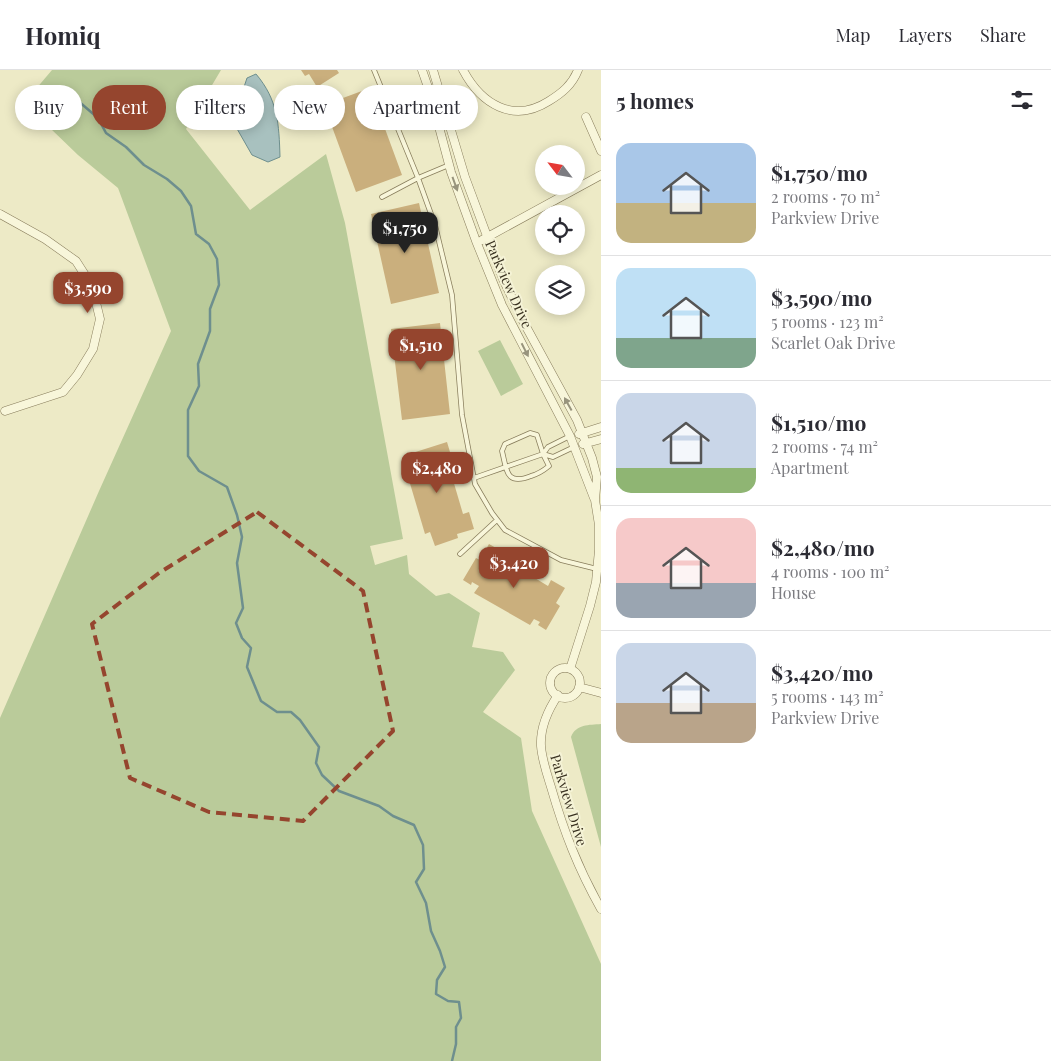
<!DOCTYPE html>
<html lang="en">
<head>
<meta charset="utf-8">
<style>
	:root { --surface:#fff; --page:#f2f2f3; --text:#2b2b33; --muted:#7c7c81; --line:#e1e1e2; --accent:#95452e }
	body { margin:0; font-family:"Playfair Display",serif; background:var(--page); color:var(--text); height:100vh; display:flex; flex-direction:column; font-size:19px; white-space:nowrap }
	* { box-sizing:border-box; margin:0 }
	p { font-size:16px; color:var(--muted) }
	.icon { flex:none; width:28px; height:28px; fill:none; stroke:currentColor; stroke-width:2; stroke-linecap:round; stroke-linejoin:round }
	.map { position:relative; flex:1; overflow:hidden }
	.sheet { display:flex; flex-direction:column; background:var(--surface); width:450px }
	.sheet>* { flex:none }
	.guide { position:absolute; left:15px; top:15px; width:475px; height:45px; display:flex; gap:10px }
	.needle { width:32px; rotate:301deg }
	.buttons { position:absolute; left:535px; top:75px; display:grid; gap:10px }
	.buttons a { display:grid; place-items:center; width:50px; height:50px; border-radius:50%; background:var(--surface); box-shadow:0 2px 12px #0003; font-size:25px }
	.price { position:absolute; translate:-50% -42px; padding:0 11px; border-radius:10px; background:var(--accent); color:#fff; font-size:16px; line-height:32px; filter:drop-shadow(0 1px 2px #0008) }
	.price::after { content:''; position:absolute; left:50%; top:30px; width:15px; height:11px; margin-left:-8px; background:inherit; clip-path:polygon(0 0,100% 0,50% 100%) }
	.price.on { background:#222; color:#fff }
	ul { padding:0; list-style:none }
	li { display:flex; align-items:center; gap:15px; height:125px; padding:0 15px }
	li+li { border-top:1px solid var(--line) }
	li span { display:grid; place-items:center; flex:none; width:140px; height:100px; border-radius:15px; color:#555 }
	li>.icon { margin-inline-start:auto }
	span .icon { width:60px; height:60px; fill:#fffc; stroke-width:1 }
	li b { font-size:21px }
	h2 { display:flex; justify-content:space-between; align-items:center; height:60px; padding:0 15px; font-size:21px }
	.chip { padding:0 18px; border-radius:22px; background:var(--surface); box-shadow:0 2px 12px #0003; font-size:18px; line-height:45px }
	.chip.on { background:var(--accent); color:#fff }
	header { display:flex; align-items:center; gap:30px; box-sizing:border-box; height:70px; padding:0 25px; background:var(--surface); border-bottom:1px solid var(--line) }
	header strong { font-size:24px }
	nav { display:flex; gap:28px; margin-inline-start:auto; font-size:18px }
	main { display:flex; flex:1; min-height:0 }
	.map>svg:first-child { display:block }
	.green { fill:#bacb9a }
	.water { fill:#a8c1bf; stroke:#6e8f8e }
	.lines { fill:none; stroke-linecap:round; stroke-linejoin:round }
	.stream { stroke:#6e8f8e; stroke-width:2.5 }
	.building { fill:#caaf7d }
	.lane-casing { stroke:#887d5c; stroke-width:5.5 }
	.street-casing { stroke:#887d5c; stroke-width:9 }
	.lane { stroke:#f8f6da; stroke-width:4 }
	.street { stroke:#f8f6da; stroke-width:8 }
	.oneway { fill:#98947d }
	.marked { fill:none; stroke:#95452e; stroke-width:4; stroke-dasharray:10 6; stroke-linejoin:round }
	.labels { text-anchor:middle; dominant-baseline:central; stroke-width:4; stroke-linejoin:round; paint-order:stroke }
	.street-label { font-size:14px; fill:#393120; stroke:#f5f3d6 }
</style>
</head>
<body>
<header>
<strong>Homiq</strong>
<nav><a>Map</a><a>Layers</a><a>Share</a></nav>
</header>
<main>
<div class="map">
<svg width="601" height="991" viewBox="0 0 601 991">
	<rect width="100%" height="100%" fill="#edeac6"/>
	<!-- green -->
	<path class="green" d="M52 0H221L186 59 250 140 326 84 345 153 403 469 370 476 375 495 407 485 409 504 436 526 449 523 480 543 472 577 503 582 515 600 483 642 521 668 532 741 601 894V991H0V648L99 421 171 261 118 118 78 85 24 33Z
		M500 270 523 314 501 326 478 281Z
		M601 654V777L571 667C576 654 589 655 601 654Z"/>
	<!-- water -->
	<path class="water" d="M256 4C278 30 279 54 280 87L268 92 252 85 236 57 242 23 247 8Z"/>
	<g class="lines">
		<!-- stream -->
		<path class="stream" d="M77 30 98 48 106 63 126 77 144 95 167 109 181 121 191 136 196 164 209 174 217 189 219 215 210 239V261L198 294 199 316 188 340V386L199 401 227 417 237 445 242 467 237 493 243 538 236 553 242 568 251 578 247 597 261 631 277 642H291L300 650 319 677 316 693 322 705 339 721 379 736 393 746 414 755 423 775 424 799 416 812 426 833 431 861 440 881 445 897 437 910 436 924 448 931 459 932 461 948 456 957V974L452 991"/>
	</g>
	<!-- building -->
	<path class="building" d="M301 0H337L339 3 317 17 309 4 305 6Z
		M370 18 402 105 356 122 324 35Z
		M419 133 439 223 391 234 371 144Z
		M440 253 450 344 402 350 391 259Z
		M447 372 453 392 448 393 463 444 469 442 474 459 457 464 458 468 435 476 430 462 425 464 406 400 410 399 406 385Z
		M489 474 505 483 502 488 548 516 551 510 565 518 556 533 560 536 546 560 538 555 540 552 534 549 530 555 474 523 479 516 472 512 471 515 463 510 476 488 480 490Z"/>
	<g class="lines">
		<!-- lane casing -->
		<g class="lane-casing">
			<path id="lane" d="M374 0 418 108 435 155 452 225 462 345 475 414 492 443 505 460 561 490 597 499
				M382 127 418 108 449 95
				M530 363 537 365 543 384 549 396C543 401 538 404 531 406 506 416 507 401 502 381L505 374Z
				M543 384 553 387 574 377
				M474 408 543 384 548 377 570 366
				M460 484 497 450"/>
		</g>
		<!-- street casing -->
		<g class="street-casing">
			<path id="street" d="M422 0 430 23 451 102 476 171 502 235 570 366 594 428
				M433 0 465 107 503 209 523 251 577 350 592 388 597 407 595 430 599 455V480L596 512 590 536 570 599
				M463 0C481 34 513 54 549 31 562 23 572 15 578 0
				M586 47 601 81
				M0 144 45 169 76 191 92 216 100 249 93 279 77 305 63 322 5 341
				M482 170 601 105
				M579 364 601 357
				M583 374 601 369
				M550 613a15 15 0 1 1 30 0a15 15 0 1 1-30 0Z
				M579 617 601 623
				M558 625C548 640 540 658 541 676 542 690 547 704 551 717 564 762 578 798 601 839"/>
		</g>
		<!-- lane -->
		<use href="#lane" class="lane"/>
		<!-- street -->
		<use href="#street" class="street"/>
	</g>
	<!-- one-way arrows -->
	<defs><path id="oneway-solid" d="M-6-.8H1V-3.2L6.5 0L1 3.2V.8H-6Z" transform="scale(1.25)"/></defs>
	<g class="oneway">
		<use href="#oneway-solid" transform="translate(455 114) rotate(70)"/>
		<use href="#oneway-solid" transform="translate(525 280) rotate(63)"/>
		<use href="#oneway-solid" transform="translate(568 334) rotate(-119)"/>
	</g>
	<!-- marked area -->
	<path class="marked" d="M257 442 363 521 393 661 303 751 209 742 130 708 92 554 159 503Z"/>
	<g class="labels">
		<!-- street labels -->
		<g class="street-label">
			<text transform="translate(509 214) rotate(66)">Parkview Drive</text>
			<text transform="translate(569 730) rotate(73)">Parkview Drive</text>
		</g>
	</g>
</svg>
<div class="buttons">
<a><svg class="needle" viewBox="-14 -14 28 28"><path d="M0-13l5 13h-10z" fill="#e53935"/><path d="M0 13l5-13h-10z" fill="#7c7c81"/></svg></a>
<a><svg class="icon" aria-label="locate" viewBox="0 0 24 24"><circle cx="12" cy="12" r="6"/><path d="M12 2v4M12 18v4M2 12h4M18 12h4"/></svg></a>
<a><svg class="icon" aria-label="layers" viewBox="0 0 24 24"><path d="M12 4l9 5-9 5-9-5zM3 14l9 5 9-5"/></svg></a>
</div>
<b class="price on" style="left:405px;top:184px">$1,750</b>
<b class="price" style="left:88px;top:244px">$3,590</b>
<b class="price" style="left:421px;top:301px">$1,510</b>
<b class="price" style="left:437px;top:424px">$2,480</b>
<b class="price" style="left:514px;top:519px">$3,420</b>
<div class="guide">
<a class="chip">Buy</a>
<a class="chip on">Rent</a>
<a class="chip">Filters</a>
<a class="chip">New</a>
<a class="chip">Apartment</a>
</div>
</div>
<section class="sheet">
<h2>5 homes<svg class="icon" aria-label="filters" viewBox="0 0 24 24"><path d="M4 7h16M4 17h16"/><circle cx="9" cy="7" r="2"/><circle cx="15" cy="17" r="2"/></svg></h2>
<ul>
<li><span style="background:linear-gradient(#a9c7e8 60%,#c2b280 0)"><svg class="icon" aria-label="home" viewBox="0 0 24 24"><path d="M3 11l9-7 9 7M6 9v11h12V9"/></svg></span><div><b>$1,750/mo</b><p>2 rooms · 70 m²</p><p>Parkview Drive</p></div></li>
<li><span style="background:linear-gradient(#bfe0f5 70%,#7fa58c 0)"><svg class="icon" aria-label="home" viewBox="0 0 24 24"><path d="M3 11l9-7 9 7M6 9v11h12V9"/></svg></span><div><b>$3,590/mo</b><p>5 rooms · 123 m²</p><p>Scarlet Oak Drive</p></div></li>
<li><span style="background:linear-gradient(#c9d6e8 75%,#8fb573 0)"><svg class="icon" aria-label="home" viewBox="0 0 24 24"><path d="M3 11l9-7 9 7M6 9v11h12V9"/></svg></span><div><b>$1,510/mo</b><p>2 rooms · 74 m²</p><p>Apartment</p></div></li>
<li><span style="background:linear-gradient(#f6c9c9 65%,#9aa5b1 0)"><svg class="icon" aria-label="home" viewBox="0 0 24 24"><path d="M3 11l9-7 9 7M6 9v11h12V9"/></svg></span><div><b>$2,480/mo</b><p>4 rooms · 100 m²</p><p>House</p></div></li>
<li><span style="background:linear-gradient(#c9d6e8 60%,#b9a48a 0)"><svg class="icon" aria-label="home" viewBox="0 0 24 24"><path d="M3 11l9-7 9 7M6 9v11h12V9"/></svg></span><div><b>$3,420/mo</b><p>5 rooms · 143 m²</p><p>Parkview Drive</p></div></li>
</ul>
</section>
</main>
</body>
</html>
